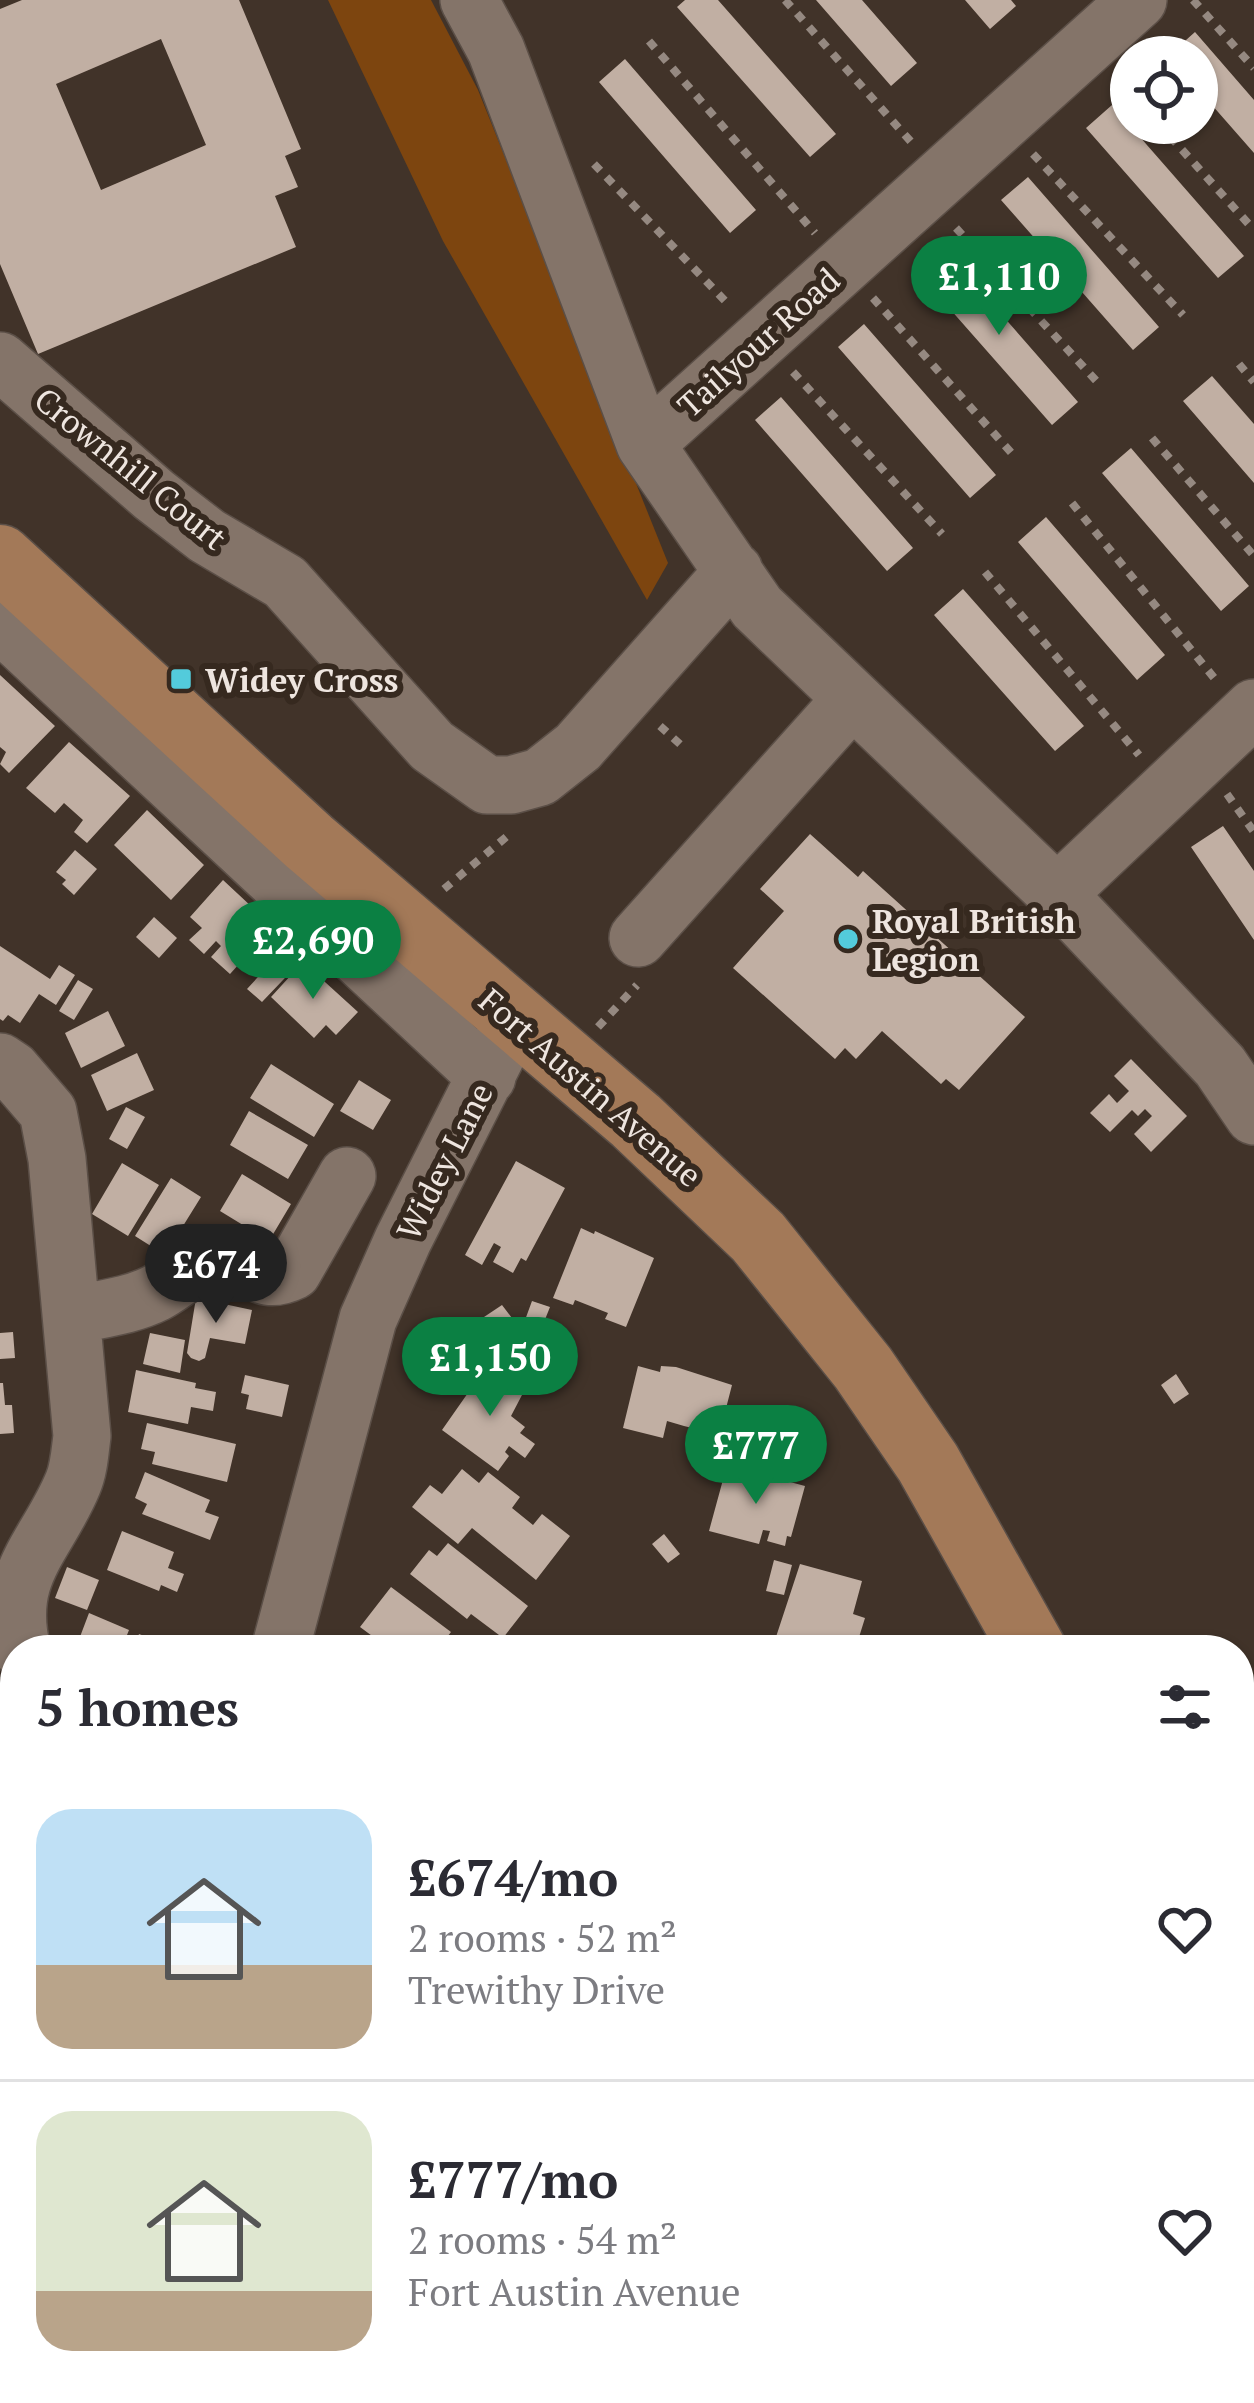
<!DOCTYPE html>
<html lang="en">
<head>
<meta charset="utf-8">
<style>
	:root { --surface:#fff; --page:#f2f2f3; --text:#2b2b33; --muted:#7c7c81; --line:#e1e1e2; --accent:#0b8043 }
	body { margin:0; font-family:"PT Serif",serif; background:var(--page); color:var(--text); height:100vh; display:flex; flex-direction:column; font-size:45px; white-space:nowrap }
	* { box-sizing:border-box; margin:0 }
	p { font-size:39px; color:var(--muted) }
	.icon { flex:none; width:66px; height:66px; fill:none; stroke:currentColor; stroke-width:2; stroke-linecap:round; stroke-linejoin:round }
	.map { position:relative; flex:1; overflow:hidden }
	.details { position:absolute; left:0px; top:1635px; width:1254px; height:768px; display:flex; flex-direction:column; background:var(--surface); border-radius:48px 48px 0 0; box-shadow:0 3px 9px #0004 }
	.details>* { flex:none }
	.fabs { position:absolute; left:1110px; top:36px; display:grid; gap:24px }
	.fabs a { display:grid; place-items:center; width:108px; height:108px; border-radius:50%; background:var(--surface); box-shadow:0 3px 9px #0004; font-size:60px }
	.price { position:absolute; translate:-50% -102px; padding:0 27px; border-radius:42px; background:var(--accent); color:#fff; font-size:39px; line-height:78px; filter:drop-shadow(0 3px 6px #0008) }
	.price::after { content:''; position:absolute; left:50%; top:72px; width:36px; height:27px; margin-left:-18px; background:inherit; clip-path:polygon(0 0,100% 0,50% 100%) }
	.price.active { background:#222; color:#fff }
	ul { padding:0; list-style:none }
	li { display:flex; align-items:center; gap:36px; height:300px; padding:0 36px }
	li+li { border-top:3px solid var(--line) }
	li span { display:grid; place-items:center; flex:none; width:336px; height:240px; border-radius:36px; color:#555 }
	li>.icon { margin-inline-start:auto }
	span .icon { width:144px; height:144px; fill:#fffc; stroke-width:1 }
	li b { font-size:51px }
	h2 { display:flex; justify-content:space-between; align-items:center; height:144px; padding:0 36px; font-size:51px }
	.map>svg:first-child { display:block }
	.green { fill:#7d450f }
	.building { fill:#c1afa3; fill-rule:evenodd }
	.lines { fill:none; stroke-linecap:round; stroke-linejoin:round }
	.minor-casing { stroke:#5b4f47; stroke-width:60 }
	.major-casing { stroke:#5b4f47; stroke-width:69 }
	.path { stroke:#958981; stroke-width:8; stroke-dasharray:9 9; stroke-linecap:butt }
	.minor { stroke:#847469; stroke-width:57 }
	.major { stroke:#a37958; stroke-width:66 }
	.poi-dot { fill:#53cbdb; stroke:#36291f; stroke-width:4.5 }
	.labels { text-anchor:middle; dominant-baseline:central; stroke-width:12; stroke-linejoin:round; paint-order:stroke }
	.street-label { font-size:33px; fill:#eee5df; stroke:#36291f }
	.poi-label { font-size:33px; font-weight:bold; fill:#eee5df; stroke:#36291f; text-anchor:start }
</style>
</head>
<body>
<div class="map">
<svg width="1254" height="2403" viewBox="0 0 1254 2403">
	<rect width="100%" height="100%" fill="#413329"/>
	<!-- green -->
	<path class="green" d="M328 0H431L478 90 668 563 647 600 443 241Z"/>
	<!-- building -->
	<path class="building" d="M22 0H239L301 149 285 156 298 187 275 196 296 247 38 354 0 264V9ZM161 39 206 145 101 190 56 84Z
		M685 0H718L836 134 810 157 677 7Z
		M816 0H862L917 63 891 86Z
		M965 0H1011L1016 6 990 29Z
		M1195 32 1254 100V153L1197 88V57H1167Z
		M625 59 756 210 730 233 599 82Z
		M1112 105 1244 256 1218 278 1086 128Z
		M1028 177 1159 327 1133 350 1001 200Z
		M947 252 1078 402 1052 425 920 275Z
		M864 324 996 475 970 498 838 347Z
		M1212 376 1254 424V483L1183 401Z
		M781 397 913 548 887 571 755 420Z
		M1131 448 1249 586 1221 611 1102 473Z
		M1046 517 1165 655 1137 680 1018 542Z
		M963 589 1084 726 1055 751 934 615Z
		M0 675 55 726 9 773 0 764 6 752 0 747Z
		M69 742 130 796 87 843 74 832 83 820 64 803 55 813 26 788Z
		M147 810 204 865 171 900 114 845Z
		M1223 826 1254 871V940L1191 847Z
		M810 834 858 877 863 871 1025 1017 959 1090 946 1079 941 1084 882 1031 856 1059 845 1048 835 1059 733 968 784 911 760 889Z
		M75 850 97 869 74 895 62 884 66 880 56 872Z
		M223 880 281 934 248 971 240 963 230 974 211 957 221 946 216 941 204 954 189 940 202 928 190 917Z
		M154 917 177 938 159 958 136 937Z
		M289 943 304 958 262 1002 247 989Z
		M0 946 50 979 59 965 75 975 56 1005 39 994 20 1023 8 1015 3 1021 0 1019Z
		M303 962 358 1012 336 1035 326 1025 314 1038 271 997Z
		M78 980 93 989 74 1020 59 1011Z
		M108 1011 125 1046 81 1068 65 1033Z
		M137 1053 154 1090 107 1111 91 1075Z
		M1131 1059 1187 1116 1151 1152 1134 1134 1152 1116 1145 1109 1138 1116 1132 1110 1110 1132 1090 1113 1109 1094 1117 1103 1129 1091 1114 1076Z
		M271 1064 334 1104 314 1137 250 1098Z
		M359 1080 391 1100 373 1130 340 1111Z
		M126 1107 145 1117 127 1149 109 1139Z
		M249 1111 308 1145 288 1179 230 1145Z
		M516 1161 565 1188 526 1261 521 1258 513 1273 493 1262 501 1247 494 1243 482 1265 465 1255Z
		M122 1163 159 1185 128 1236 92 1214Z
		M242 1174 291 1204 269 1241 220 1211Z
		M171 1178 201 1197 165 1255 135 1236Z
		M581 1228 594 1234 595 1231 654 1258 626 1327 605 1319 608 1313 575 1300 573 1305 553 1298Z
		M196 1298 252 1310 245 1344 210 1338 205 1358 199 1361 191 1358 187 1353Z
		M532 1301 550 1307 538 1337 521 1331Z
		M502 1305 515 1322 503 1352 493 1358 472 1325Z
		M13 1332 15 1358 0 1359V1333Z
		M150 1333 185 1340 180 1373 143 1364Z
		M491 1360 522 1395 511 1416 525 1427 520 1433 535 1444 525 1458 509 1446 505 1452 509 1456 498 1471 442 1430Z
		M638 1366 660 1372 661 1366 676 1367 732 1385 715 1451 696 1447 700 1430 684 1426 667 1421 663 1438 623 1428Z
		M136 1370 196 1383 195 1388 216 1392 213 1411 191 1407 188 1424 128 1412Z
		M1176 1374 1189 1394 1174 1404 1161 1385Z
		M245 1375 289 1385 282 1417 246 1409 249 1395 241 1393Z
		M0 1383H3L5 1405H12L14 1433 0 1434Z
		M147 1423 236 1444 227 1482 152 1464 155 1452 141 1449Z
		M727 1465 805 1486 791 1537 787 1536 785 1546 767 1541 770 1531 763 1530 759 1544 709 1531Z
		M462 1469 479 1483 488 1472 520 1497 512 1508 533 1525 542 1514 570 1536 536 1580 472 1528 458 1544 412 1507 430 1485 442 1494Z
		M145 1472 210 1500 205 1512 219 1517 210 1540 142 1514 147 1504 135 1498Z
		M122 1531 174 1552 168 1568 184 1574 177 1592 161 1585 159 1591 107 1570Z
		M664 1534 680 1554 668 1563 652 1544Z
		M448 1543 528 1606 503 1638 471 1614 467 1619 410 1574 429 1550 437 1556Z
		M774 1560 792 1565 784 1595 766 1591Z
		M800 1564 862 1581 853 1614 865 1618 855 1650H807L774 1643Z
		M67 1567 99 1580 87 1610 55 1598Z
		M391 1587 451 1632 437 1650H391L360 1627Z
		M89 1613 129 1630 121 1650H75Z
		M139 1634 168 1645 171 1637 204 1650H133Z
		M15 2120V2181L0 2189V2128Z
		M496 2388H579L582 2403H499Z
		M628 2388H642L666 2403H619Z
		M810 2388H891L899 2403H819Z
		M1085 2388H1151L1167 2403H1073Z"/>
	<g class="lines">
		<!-- minor casing -->
		<g class="minor-casing">
			<path id="minor" d="M469 0 496 50 645 444 757 607 1057 894 1220 1066 1254 1116
				M0 361 154 495 207 536 285 582 432 746 487 785H511L540 777 578 747 734 571
				M645 444 1138 0
				M0 623 487 1077
				M1057 894 1254 708
				M638 938 852 699
				M0 1062 12 1070 48 1112 57 1159 82 1436C80 1451 79 1469 73 1483 47 1546 3 1574 22 1650
				M74 1315C101 1309 130 1306 156 1293 177 1282 197 1260 223 1260 253 1261 258 1288 293 1271L347 1176
				M280 1650 368 1319 403 1240 514 1020
				M0 2022 15 2010
				M963 2388 973 2403
				M350 2403 353 2388"/>
		</g>
		<!-- major casing -->
		<g class="major-casing">
			<path id="major" d="M0 558 309 842 636 1121 758 1237 863 1368 928 1463 1033 1650
				M1239 1977 1254 1998"/>
		</g>
		<!-- path -->
		<path class="path" d="M785 0 913 144
			M1193 0 1254 68
			M649 41 815 233
			M1118 78 1131 93
			M1158 123 1254 230
			M1033 154 1183 315
			M594 164 729 305
			M956 228 1101 386
			M873 298 1016 458
			M1239 364 1254 382
			M793 372 942 534
			M1152 438 1254 556
			M1072 503 1215 679
			M985 572 1139 755
			M660 726 682 746
			M1227 794 1254 832
			M444 889 511 833
			M598 1027 637 985"/>
		<!-- minor -->
		<use href="#minor" class="minor"/>
		<!-- major -->
		<use href="#major" class="major"/>
	</g>
	<!-- markers -->
	<g class="poi-dot">
		<rect x="169" y="667" width="24" height="24" rx="6"/>
		<circle cx="848" cy="939" r="12"/>
	</g>
	<g class="labels">
		<!-- street labels -->
		<g class="street-label">
			<text transform="translate(758 342) rotate(-42)">Tailyour Road</text>
			<text transform="translate(131 468) rotate(39)">Crownhill Court</text>
			<text transform="translate(591 1087) rotate(41)">Fort Austin Avenue</text>
			<text transform="translate(444 1161) rotate(-63)">Widey Lane</text>
		</g>
		<!-- poi labels -->
		<g class="poi-label">
			<text x="205" y="679">Widey Cross</text>
			<text x="872" y="920">Royal British<tspan x="872" dy="38">Legion</tspan></text>
		</g>
	</g>
</svg>
<div class="fabs">
<a><svg class="icon" aria-label="locate" viewBox="0 0 24 24"><circle cx="12" cy="12" r="6"/><path d="M12 2v4M12 18v4M2 12h4M18 12h4"/></svg></a>
</div>
<b class="price" style="left:999px;top:338px">£1,110</b>
<b class="price" style="left:313px;top:1002px">£2,690</b>
<b class="price active" style="left:216px;top:1326px">£674</b>
<b class="price" style="left:490px;top:1419px">£1,150</b>
<b class="price" style="left:756px;top:1507px">£777</b>
<section class="details">
<h2>5 homes<svg class="icon" aria-label="filters" viewBox="0 0 24 24"><path d="M4 7h16M4 17h16"/><circle cx="9" cy="7" r="2"/><circle cx="15" cy="17" r="2"/></svg></h2>
<ul>
<li><span style="background:linear-gradient(#bfe0f5 65%,#b9a48a 0)"><svg class="icon" aria-label="home" viewBox="0 0 24 24"><path d="M3 11l9-7 9 7M6 9v11h12V9"/></svg></span><div><b>£674/mo</b><p>2 rooms · 52 m²</p><p>Trewithy Drive</p></div><svg class="icon" aria-label="heart" viewBox="0 0 24 24"><path d="M12 20l-8-8c-3-5 5-10 8-4 3-6 11-1 8 4z"/></svg></li>
<li><span style="background:linear-gradient(#dfe7d0 75%,#b9a48a 0)"><svg class="icon" aria-label="home" viewBox="0 0 24 24"><path d="M3 11l9-7 9 7M6 9v11h12V9"/></svg></span><div><b>£777/mo</b><p>2 rooms · 54 m²</p><p>Fort Austin Avenue</p></div><svg class="icon" aria-label="heart" viewBox="0 0 24 24"><path d="M12 20l-8-8c-3-5 5-10 8-4 3-6 11-1 8 4z"/></svg></li>
</ul>
</section>
</div>
</body>
</html>
